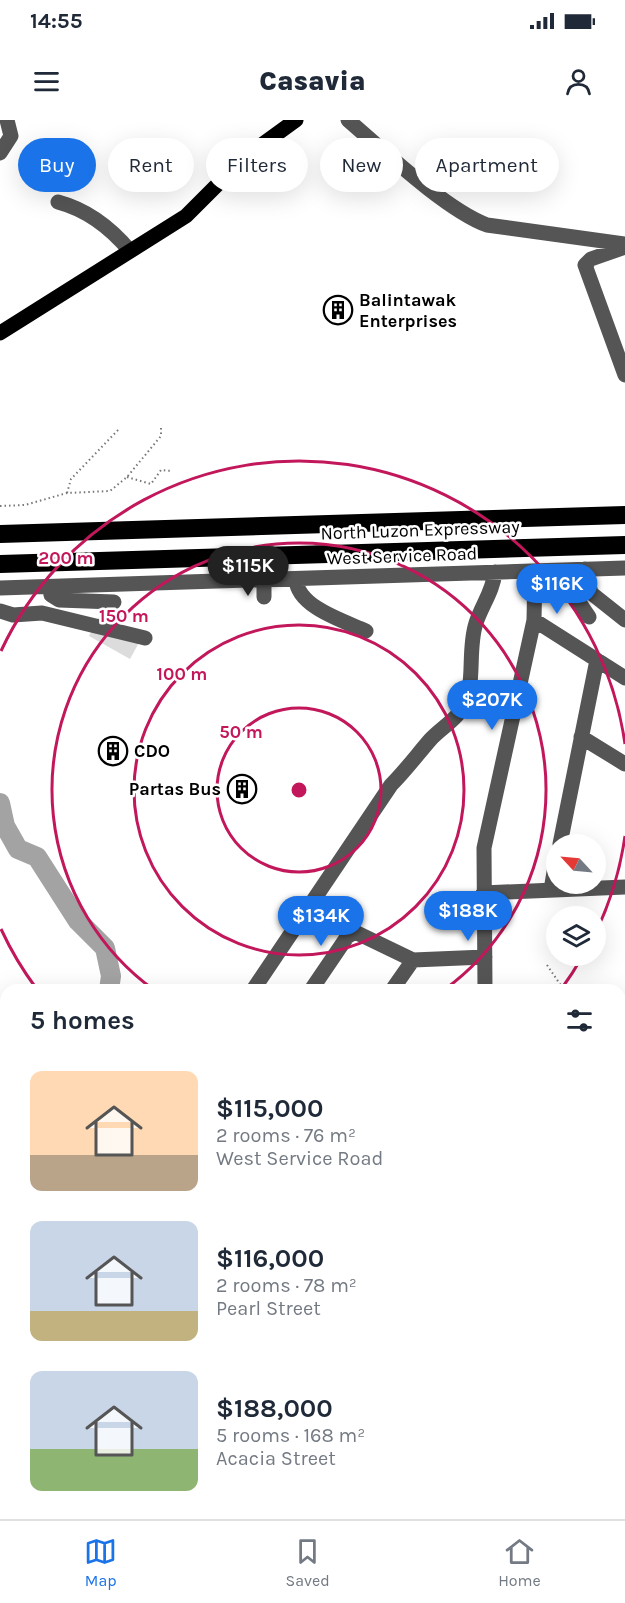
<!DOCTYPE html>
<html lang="en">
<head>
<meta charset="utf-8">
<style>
	:root { --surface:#fff; --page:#f6f6f7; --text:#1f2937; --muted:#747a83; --line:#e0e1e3; --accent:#1a73e8 }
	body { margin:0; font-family:Karla,sans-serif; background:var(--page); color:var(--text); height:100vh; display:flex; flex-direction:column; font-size:22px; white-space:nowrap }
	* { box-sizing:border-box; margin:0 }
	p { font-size:20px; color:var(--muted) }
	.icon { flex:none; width:33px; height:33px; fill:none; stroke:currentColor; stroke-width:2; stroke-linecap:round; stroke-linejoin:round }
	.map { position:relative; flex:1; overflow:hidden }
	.drawer { position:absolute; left:0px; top:864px; width:626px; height:536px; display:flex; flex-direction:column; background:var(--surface); border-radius:18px 18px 0 0; box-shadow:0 6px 24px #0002 }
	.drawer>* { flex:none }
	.hud { position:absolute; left:18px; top:18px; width:590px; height:54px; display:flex; gap:12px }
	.needle { width:39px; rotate:296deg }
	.tools { position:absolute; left:546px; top:714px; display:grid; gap:12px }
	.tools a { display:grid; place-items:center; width:60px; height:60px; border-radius:50%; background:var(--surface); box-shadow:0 6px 24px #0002; font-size:30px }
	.price { position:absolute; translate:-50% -51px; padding:0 14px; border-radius:21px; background:var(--accent); color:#fff; font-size:20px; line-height:39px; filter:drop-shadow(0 2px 3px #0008) }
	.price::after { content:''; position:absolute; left:50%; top:36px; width:18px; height:14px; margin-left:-9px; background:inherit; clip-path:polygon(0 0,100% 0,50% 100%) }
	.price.current { background:#222; color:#fff }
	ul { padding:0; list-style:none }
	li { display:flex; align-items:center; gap:18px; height:150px; padding:0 30px }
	li span { display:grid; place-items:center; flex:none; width:168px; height:120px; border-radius:12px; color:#555 }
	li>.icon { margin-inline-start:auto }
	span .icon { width:72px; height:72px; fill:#fffc; stroke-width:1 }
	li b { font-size:26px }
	h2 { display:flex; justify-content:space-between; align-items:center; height:72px; padding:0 30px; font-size:26px }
	.tag { padding:0 21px; border-radius:27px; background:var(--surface); box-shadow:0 6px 24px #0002; font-size:21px; line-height:54px }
	.tag.current { background:var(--accent); color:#fff }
	.status { display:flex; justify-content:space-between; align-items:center; height:42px; padding:0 30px; background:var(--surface); direction:ltr }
	.status svg { height:16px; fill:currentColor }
	header { display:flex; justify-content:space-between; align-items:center; height:78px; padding:0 30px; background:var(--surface); font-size:27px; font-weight:800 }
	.tab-bar { display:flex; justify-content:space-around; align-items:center; height:84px; border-top:2px solid var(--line); background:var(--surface); font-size:16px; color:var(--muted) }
	.tab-bar a { display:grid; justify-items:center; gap:3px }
	.tab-bar .current { color:var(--accent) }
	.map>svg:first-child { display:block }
	.pitch { fill:#dcdcdc }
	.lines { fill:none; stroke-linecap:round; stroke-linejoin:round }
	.river { stroke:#a3a3a3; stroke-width:20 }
	.path { stroke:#777; stroke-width:2; stroke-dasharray:1.5 3; stroke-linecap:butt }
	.minor { stroke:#555; stroke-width:15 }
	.major { stroke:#000; stroke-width:15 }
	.highway { stroke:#000; stroke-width:18 }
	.ring { fill:none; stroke:#c2185b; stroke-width:3 }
	.labels { text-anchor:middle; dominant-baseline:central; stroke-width:5; stroke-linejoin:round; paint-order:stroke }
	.poi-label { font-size:18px; font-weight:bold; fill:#000; stroke:#fff; text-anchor:start }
	.street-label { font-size:18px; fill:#000; stroke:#fff }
	.centre { fill:#c2185b; stroke:#fff; stroke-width:3 }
	.ring-label { font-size:18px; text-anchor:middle; font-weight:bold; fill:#c2185b; stroke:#fff; stroke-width:5; stroke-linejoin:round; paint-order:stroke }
</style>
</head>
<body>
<div class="status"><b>14:55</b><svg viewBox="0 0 49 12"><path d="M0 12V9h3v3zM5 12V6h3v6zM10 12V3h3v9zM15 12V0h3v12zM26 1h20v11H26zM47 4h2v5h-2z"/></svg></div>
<header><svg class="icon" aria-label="menu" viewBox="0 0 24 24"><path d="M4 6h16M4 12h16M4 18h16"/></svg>Casavia<svg class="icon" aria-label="person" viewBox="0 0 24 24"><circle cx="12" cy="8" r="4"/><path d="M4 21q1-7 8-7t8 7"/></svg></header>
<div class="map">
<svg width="625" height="1399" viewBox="0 0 625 1399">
	<rect width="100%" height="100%" fill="#fff"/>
	<!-- pitch -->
	<path class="pitch" d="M100 495 141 519 130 539 89 516Z"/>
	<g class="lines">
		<!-- river -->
		<path class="river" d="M0 683 5 706 18 729 37 737 78 801 105 828 111 856 109 870
			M0 1339 6 1333"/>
		<!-- path -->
		<path class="path" d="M127 357 151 364 161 350 172 351
			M67 373 71 359 119 309
			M0 386 25 385 67 373 110 371 127 357 161 316V308
			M547 845 564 870
			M620 903 625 906"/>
		<!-- minor -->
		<path class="minor" d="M348 0C383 30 446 90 487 105L625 124
			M0 33 11 16 7 0
			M58 82C88 90 110 107 130 131
			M625 127 591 139 585 145 625 255
			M585 449 591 473 625 500
			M564 450 568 466 589 497
			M296 459C297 487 344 501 366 511
			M50 467 51 475 59 480 114 482
			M0 468 625 448
			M264 477V460
			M0 491 13 495 42 493 145 518
			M534 500 625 558
			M581 617 625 644
			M560 724 597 540
			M551 770 556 740
			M483 773 625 767
			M253 870 391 665C405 651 417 635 430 620 446 603 463 598 469 571 473 549 469 524 476 503 482 485 493 471 495 452
			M311 870 347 817 355 812 413 840 485 837
			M392 870 413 840
			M485 870 484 728 534 500 535 451
			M0 940 6 949
			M620 943 625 939
			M620 1016 625 1014
			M620 1118 625 1121
			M0 1191 6 1190
			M620 1191 625 1194
			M620 1264 625 1267
			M620 1336 625 1339
			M59 1394 61 1399
			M454 1394 463 1399
			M580 1394 586 1399
			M247 1399 264 1394
			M375 1399 378 1394"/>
		<!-- major -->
		<path class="major" d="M0 213 186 96 245 37 296 0"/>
		<!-- highway -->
		<path class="highway" d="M0 414 625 395
			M0 444 625 425"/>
	</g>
	<!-- distance rings -->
	<g class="ring">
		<circle cx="299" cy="670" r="82"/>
		<circle cx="299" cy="670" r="165"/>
		<path d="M154 870A247 247 0 1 1 444 870"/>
		<path d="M625 716A329 329 0 0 1 596 812M582 837A329 329 0 0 1 562 868M36 868A329 329 0 0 1 1 809M1 531A329 329 0 0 1 625 624"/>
	</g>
	<!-- icons -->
	<defs>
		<g id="building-ring" transform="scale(1.5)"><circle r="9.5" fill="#fff" stroke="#000" stroke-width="1.5"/><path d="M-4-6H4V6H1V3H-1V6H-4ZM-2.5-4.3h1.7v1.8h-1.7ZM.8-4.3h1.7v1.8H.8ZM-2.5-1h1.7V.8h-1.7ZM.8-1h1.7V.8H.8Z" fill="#000"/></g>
	</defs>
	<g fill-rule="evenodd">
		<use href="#building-ring" x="338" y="190"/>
		<use href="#building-ring" x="113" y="631"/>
		<use href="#building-ring" x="242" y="669"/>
	</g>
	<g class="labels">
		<!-- poi labels -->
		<g class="poi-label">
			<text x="359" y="180">Balintawak<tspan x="359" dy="21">Enterprises</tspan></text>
			<text x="134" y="631">CDO</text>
			<text x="221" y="669" text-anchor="end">Partas Bus</text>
		</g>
		<!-- street labels -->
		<g class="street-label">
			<text transform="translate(420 410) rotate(-2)">North Luzon Expressway</text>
			<text transform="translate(402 436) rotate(-2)">West Service Road</text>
		</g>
	</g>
	<circle cx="299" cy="670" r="9" class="centre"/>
	<g class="ring-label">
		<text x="66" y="444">200 m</text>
		<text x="124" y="502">150 m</text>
		<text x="182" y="560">100 m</text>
		<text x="241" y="618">50 m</text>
	</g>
</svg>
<div class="tools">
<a><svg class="needle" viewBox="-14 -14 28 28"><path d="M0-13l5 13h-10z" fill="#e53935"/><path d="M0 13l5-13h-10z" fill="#747a83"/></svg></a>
<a><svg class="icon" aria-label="layers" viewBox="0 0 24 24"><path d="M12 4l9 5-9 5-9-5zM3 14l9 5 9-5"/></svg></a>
</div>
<b class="price current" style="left:248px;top:477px">$115K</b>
<b class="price" style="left:557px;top:495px">$116K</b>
<b class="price" style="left:492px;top:611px">$207K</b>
<b class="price" style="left:468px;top:822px">$188K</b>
<b class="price" style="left:321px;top:827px">$134K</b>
<div class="hud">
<a class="tag current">Buy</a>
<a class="tag">Rent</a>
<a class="tag">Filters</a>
<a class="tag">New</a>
<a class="tag">Apartment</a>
</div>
<section class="drawer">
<h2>5 homes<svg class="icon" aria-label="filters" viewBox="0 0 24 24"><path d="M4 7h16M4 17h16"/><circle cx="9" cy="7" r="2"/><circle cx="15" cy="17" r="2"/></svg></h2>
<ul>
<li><span style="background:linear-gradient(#ffd9b3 70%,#b9a48a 0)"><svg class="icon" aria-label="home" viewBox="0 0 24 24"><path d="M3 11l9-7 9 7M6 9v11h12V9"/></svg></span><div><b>$115,000</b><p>2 rooms · 76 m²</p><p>West Service Road</p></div></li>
<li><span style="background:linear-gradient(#c9d6e8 75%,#c2b280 0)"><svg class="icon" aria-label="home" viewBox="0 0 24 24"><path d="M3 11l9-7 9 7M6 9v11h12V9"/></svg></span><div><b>$116,000</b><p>2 rooms · 78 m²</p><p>Pearl Street</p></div></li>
<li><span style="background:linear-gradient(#c9d6e8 65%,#8fb573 0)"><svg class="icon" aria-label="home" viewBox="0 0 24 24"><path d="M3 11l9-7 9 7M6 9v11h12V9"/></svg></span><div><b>$188,000</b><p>5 rooms · 168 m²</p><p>Acacia Street</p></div></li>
</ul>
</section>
</div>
<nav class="tab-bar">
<a class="current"><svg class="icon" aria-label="map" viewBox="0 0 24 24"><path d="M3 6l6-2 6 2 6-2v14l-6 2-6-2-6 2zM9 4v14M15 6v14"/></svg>Map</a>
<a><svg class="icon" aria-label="saved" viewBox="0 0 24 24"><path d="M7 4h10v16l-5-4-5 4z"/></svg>Saved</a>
<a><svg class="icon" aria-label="home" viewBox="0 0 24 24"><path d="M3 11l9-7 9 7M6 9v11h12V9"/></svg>Home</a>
</nav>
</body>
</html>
